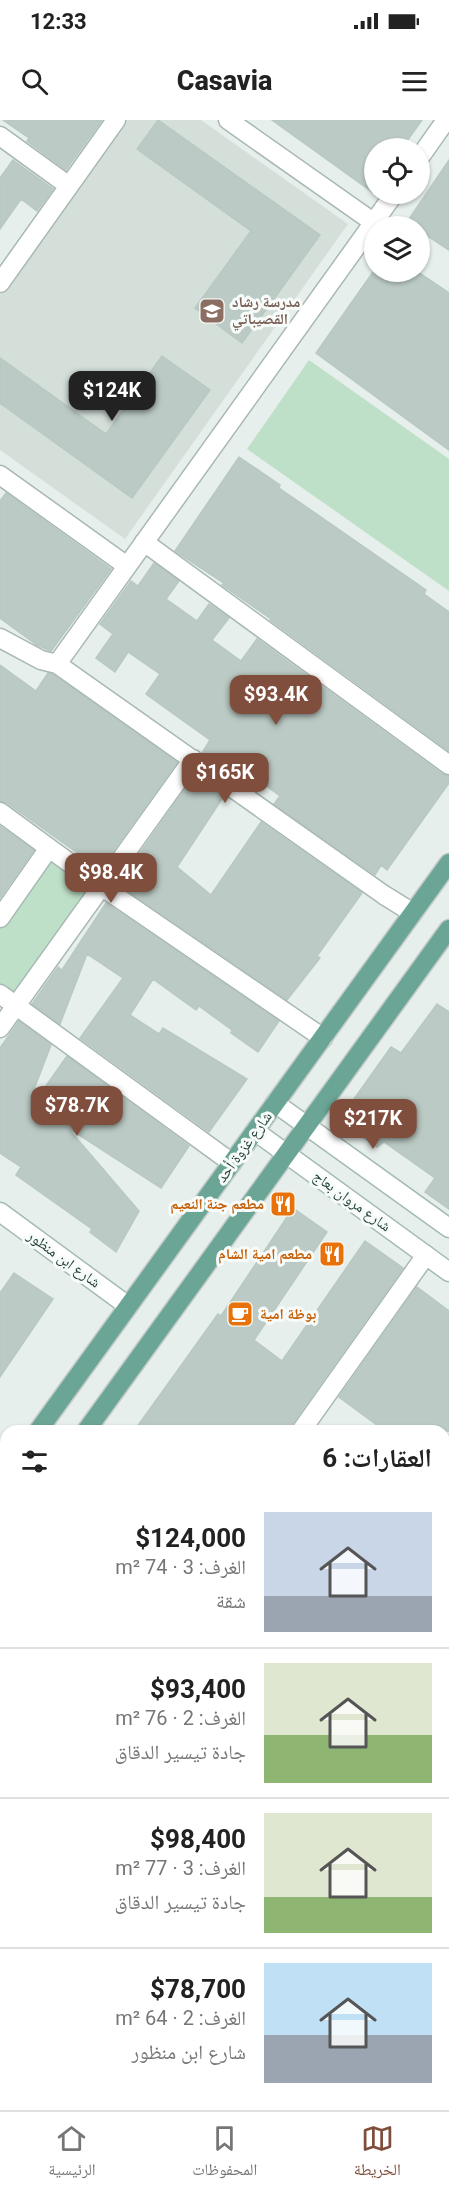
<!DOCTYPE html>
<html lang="ar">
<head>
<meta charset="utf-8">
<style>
	:root { --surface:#fff; --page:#f2f2f2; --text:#222; --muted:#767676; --line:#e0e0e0; --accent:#804e3d }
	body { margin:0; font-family:Roboto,"Noto Naskh Arabic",sans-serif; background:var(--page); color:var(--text); direction:rtl; height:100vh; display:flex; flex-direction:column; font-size:22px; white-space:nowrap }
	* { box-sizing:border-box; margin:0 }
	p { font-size:20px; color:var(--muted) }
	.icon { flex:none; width:33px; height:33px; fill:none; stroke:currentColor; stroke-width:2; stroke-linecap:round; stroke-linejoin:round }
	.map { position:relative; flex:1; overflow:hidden; direction:ltr }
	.details { position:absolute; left:0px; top:1305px; width:450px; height:686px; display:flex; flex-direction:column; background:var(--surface); border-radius:18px 18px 0 0; box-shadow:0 2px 4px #0004; direction:rtl }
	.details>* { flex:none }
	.controls { position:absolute; left:364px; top:18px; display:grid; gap:12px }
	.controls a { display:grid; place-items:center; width:66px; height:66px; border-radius:50%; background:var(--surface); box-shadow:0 2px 4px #0004; font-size:30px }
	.price { position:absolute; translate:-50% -51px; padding:0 14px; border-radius:12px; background:var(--accent); color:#fff; font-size:20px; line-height:39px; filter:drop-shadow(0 2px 3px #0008) }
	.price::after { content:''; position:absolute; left:50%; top:36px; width:18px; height:14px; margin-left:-9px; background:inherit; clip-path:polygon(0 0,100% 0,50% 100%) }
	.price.current { background:#222; color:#fff }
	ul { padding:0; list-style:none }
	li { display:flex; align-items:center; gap:18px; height:150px; padding:0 18px }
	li+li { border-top:2px solid var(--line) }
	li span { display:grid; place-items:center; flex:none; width:168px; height:120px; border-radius:0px; color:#555 }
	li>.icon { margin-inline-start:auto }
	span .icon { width:72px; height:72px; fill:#fffc; stroke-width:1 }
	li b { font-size:26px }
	h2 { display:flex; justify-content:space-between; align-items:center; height:72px; padding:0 18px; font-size:26px }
	.status { display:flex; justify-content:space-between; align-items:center; height:42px; padding:0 30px; background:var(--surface); direction:ltr }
	.status svg { height:16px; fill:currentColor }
	header { display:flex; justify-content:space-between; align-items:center; height:78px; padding:0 18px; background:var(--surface); font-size:27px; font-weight:800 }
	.dock { display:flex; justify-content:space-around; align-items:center; height:84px; border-top:2px solid var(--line); background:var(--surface); font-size:16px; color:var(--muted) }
	.dock a { display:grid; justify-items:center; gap:3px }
	.dock .current { color:var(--accent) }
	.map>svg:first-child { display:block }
	.built { fill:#d4dfda }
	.green { fill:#bfe0c8 }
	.building { fill:#bbcac4; stroke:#b8c9c2; stroke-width:1.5 }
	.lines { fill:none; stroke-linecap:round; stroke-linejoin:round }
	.street-casing { stroke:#a8b8b2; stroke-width:21 }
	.secondary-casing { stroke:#a4bbb3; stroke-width:21 }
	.primary-casing { stroke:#c2cac8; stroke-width:21 }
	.street { stroke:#fff; stroke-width:18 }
	.secondary { stroke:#fff; stroke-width:18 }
	.primary { stroke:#6aa596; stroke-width:18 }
	.labels { text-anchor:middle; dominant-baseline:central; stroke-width:6; stroke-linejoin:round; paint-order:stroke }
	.education-label { font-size:15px; font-weight:bold; fill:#785e54; stroke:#f7fbf9; text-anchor:start }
	.street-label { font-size:15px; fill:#24423a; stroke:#f7fbf9 }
	.food-label { font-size:15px; font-weight:bold; fill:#c56008; stroke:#f7fbf9; text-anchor:end }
</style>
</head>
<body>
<div class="status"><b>12:33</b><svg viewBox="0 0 49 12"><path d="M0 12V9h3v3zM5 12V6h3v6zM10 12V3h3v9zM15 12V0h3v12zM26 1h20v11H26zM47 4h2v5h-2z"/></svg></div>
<header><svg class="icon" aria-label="menu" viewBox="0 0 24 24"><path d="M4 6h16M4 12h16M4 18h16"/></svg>Casavia<svg class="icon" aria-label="search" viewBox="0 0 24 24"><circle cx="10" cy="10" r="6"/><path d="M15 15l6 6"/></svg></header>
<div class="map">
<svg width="449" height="1990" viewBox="0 0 449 1990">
	<rect width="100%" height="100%" fill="#e6efeb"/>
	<!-- built -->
	<path class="built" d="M124 0H201L348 104 125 419 0 330V175Z
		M444 1778 449 1782V1990H114L118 1984H444Z"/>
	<!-- green -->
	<path class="green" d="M309 240 449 339V471L247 329Z
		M49 728 101 766 16 886 0 874V798Z"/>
	<!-- building -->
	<path class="building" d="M3 0H102L66 50 27 21 29 18Z
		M158 0 320 115 242 223 195 188 251 111 137 29Z
		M272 0H422L402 28H375V74Z
		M13 40 53 69 37 91 21 79 0 109V58Z
		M449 40V130L420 111V106H414L407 102Z
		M373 152H418L449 173V330L316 233Z
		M162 236 210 270 132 378 0 283V238L106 314Z
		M239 337 280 365 279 368 426 470 424 474 449 492V631L270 500 271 499 222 465 224 463 175 431Z
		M6 373 111 449 51 531 37 525 0 498V381Z
		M154 443 179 461 166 479 197 501 209 484 229 498 212 520 241 541 257 519 442 654 449 656V663L387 750 381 745 375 755 274 684 280 676 242 648 236 657 202 633 210 620 146 574 160 554 128 532 115 552 96 538 113 514 100 504 131 461 138 466Z
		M0 545 36 571 48 553 52 554 177 642 100 749 7 683 0 681Z
		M195 655 224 676 177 747 211 775 261 702 362 773 317 836 320 838 287 880 118 764Z
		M0 706 34 730 0 778Z
		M106 783 279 901 258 932 231 913 232 910 199 886 196 890 153 859 130 895 159 914 163 908 247 959 209 1012 80 918 123 858 87 834 60 904 32 884 58 847 62 850Z
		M437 884 449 892V1089L425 1072 435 1058 384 1022 377 1027 339 1000 391 927 401 933Z
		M19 901 51 925 31 977 36 980 67 936 189 1026 161 1068 67 1007 139 1091 116 1132 90 1112 92 1109 16 1055 21 1047 0 1033V928Z
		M293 1088 327 1112 254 1220 282 1241 365 1121 403 1148 292 1304 290 1311H134L218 1194 221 1196Z
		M14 1153 53 1179 0 1257V1173Z
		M417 1167 449 1191V1311H385L339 1277Z"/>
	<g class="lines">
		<!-- street casing -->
		<g class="street-casing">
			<path id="street" d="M228 0 373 102
				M0 16 69 66
				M420 37 446 0
				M0 163 116 0
				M0 355 127 446
				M144 422 449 645
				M0 518 41 540 57 544 384 775 413 793
				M57 544 394 74
				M0 692 101 766 323 918
				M0 798 49 728
				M0 874 232 1043
				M0 908 193 639
				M301 1311 426 1135
				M444 1435 449 1428
				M444 1601 449 1604
				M444 1766 449 1770
				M0 1837 6 1828
				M0 1890 6 1895
				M61 1990 64 1984"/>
		</g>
		<!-- secondary casing -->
		<g class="secondary-casing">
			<path id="secondary" d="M275 983 449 1108
				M255 1011 449 1152
				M0 1092 128 1186"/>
		</g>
		<!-- primary casing -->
		<g class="primary-casing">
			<path id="primary" d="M38 1311 449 743
				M86 1311 449 809
				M0 1364 6 1356
				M0 1430 6 1422"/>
		</g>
		<!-- street -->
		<use href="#street" class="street"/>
		<!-- secondary -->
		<use href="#secondary" class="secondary"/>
		<!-- primary -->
		<use href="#primary" class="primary"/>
	</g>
	<!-- icons -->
	<defs>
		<g id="school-square" transform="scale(1.35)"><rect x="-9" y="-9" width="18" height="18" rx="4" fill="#8d6e63" stroke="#f7fbf9"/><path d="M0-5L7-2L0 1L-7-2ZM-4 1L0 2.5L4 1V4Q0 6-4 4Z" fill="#fff"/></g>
		<g id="restaurant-square" transform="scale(1.35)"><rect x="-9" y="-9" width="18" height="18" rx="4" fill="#e8710a" stroke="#f7fbf9"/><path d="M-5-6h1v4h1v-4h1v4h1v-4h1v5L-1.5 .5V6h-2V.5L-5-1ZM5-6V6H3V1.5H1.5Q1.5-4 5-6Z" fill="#fff"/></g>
		<g id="cafe-square" transform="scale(1.35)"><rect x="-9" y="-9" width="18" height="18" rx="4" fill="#e8710a" stroke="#f7fbf9"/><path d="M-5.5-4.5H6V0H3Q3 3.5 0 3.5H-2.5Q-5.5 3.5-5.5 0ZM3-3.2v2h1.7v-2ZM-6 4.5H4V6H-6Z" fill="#fff"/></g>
	</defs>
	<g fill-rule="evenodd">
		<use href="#school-square" x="212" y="191"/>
		<use href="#restaurant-square" x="283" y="1084"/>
		<use href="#restaurant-square" x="332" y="1134"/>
		<use href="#cafe-square" x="240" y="1194"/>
	</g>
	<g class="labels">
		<!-- education labels -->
		<g class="education-label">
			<text x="232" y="182">مدرسة رشاد<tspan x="232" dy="17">القصيباتي</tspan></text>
		</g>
		<!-- street labels -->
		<g class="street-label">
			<text transform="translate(244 1027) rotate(-54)">شارع غزوة أحد</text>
			<text transform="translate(352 1081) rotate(36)">شارع مروان بعاج</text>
			<text transform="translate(64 1139) rotate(36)">شارع ابن منظور</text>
		</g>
		<!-- food labels -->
		<g class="food-label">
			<text x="264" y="1084">مطعم جنة النعيم</text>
			<text x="312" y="1134">مطعم امية الشام</text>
			<text x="260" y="1194" text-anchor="start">بوظة امية</text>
		</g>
	</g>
</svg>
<div class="controls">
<a><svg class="icon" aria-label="locate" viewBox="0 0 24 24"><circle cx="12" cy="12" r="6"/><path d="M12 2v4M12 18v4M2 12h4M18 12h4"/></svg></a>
<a><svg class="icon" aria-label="layers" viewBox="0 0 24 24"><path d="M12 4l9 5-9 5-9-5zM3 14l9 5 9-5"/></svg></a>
</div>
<b class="price current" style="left:112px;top:302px">$124K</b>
<b class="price" style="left:276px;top:606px">$93.4K</b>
<b class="price" style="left:225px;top:684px">$165K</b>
<b class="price" style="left:111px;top:784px">$98.4K</b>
<b class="price" style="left:77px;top:1017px">$78.7K</b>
<b class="price" style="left:373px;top:1030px">$217K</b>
<section class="details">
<h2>العقارات: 6<svg class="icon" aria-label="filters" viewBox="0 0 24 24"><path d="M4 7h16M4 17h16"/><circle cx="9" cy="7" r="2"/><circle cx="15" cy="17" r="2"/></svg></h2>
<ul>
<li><span style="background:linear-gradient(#c9d6e8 70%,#9aa5b1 0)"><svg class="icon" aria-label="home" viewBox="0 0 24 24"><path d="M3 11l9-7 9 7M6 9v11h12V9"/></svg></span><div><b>$124,000</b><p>الغرف: 3 · 74 m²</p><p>شقة</p></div></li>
<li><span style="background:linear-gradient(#dfe7d0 60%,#8fb573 0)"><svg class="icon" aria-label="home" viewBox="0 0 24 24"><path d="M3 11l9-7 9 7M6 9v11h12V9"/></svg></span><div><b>$93,400</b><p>الغرف: 2 · 76 m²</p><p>جادة تيسير الدقاق</p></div></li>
<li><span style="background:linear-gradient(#dfe7d0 70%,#8fb573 0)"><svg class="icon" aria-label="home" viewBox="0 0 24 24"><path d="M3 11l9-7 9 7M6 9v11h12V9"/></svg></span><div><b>$98,400</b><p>الغرف: 3 · 77 m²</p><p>جادة تيسير الدقاق</p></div></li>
<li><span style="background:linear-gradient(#bfe0f5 60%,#9aa5b1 0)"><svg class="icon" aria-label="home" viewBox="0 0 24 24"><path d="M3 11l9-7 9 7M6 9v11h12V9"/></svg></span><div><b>$78,700</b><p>الغرف: 2 · 64 m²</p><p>شارع ابن منظور</p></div></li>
</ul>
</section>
</div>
<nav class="dock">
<a class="current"><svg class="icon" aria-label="map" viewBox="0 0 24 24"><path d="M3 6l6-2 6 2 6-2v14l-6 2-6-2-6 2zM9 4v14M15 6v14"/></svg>الخريطة</a>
<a><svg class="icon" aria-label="saved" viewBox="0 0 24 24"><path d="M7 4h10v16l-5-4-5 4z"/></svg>المحفوظات</a>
<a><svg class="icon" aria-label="home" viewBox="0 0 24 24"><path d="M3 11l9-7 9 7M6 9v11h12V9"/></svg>الرئيسية</a>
</nav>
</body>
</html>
